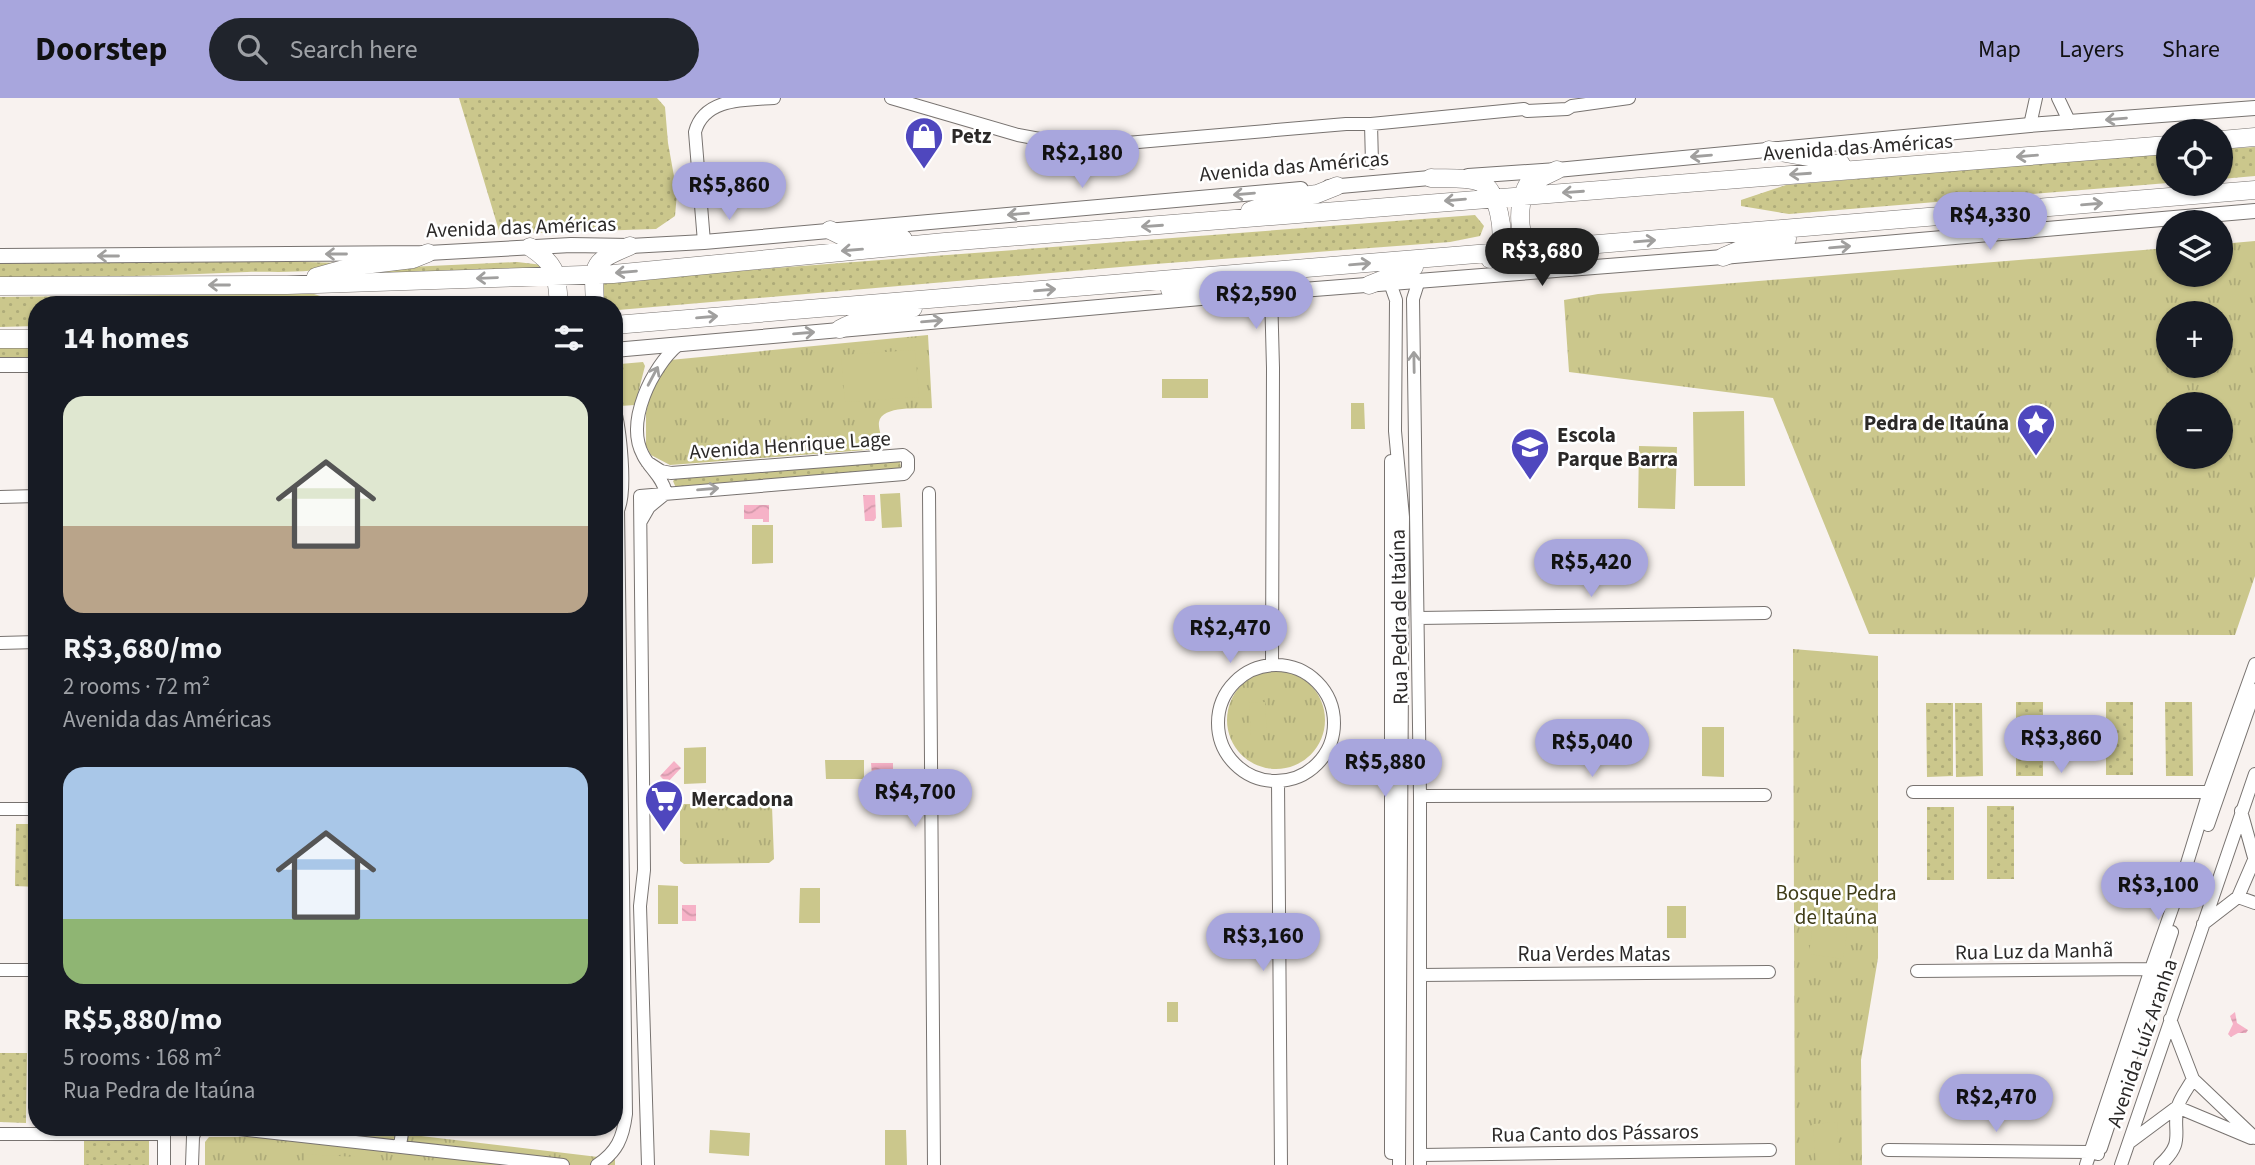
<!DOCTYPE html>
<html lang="en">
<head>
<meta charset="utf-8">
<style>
	:root { --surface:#171b24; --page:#20242c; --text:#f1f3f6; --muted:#9ea1a6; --accent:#a8a6dd }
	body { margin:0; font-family:"Source Sans 3",sans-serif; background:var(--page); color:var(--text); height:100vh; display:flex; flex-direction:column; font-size:26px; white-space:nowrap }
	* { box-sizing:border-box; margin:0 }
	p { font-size:23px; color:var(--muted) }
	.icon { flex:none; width:38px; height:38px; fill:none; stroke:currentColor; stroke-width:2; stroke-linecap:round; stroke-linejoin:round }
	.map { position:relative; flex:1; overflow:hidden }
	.details { position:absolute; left:28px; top:198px; width:595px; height:840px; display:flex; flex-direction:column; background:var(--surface); border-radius:28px; box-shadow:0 2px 5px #0004 }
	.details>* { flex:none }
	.tools { position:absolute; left:2156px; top:21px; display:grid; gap:14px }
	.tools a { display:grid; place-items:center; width:77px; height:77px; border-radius:50%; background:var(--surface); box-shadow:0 2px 5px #0004; font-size:35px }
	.price { position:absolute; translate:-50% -60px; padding:0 16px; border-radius:24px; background:var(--accent); color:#111; font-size:23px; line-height:46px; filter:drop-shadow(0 2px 4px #0008) }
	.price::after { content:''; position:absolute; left:50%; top:42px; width:21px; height:16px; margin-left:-10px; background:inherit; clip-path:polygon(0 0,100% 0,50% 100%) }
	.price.current { background:#222; color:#fff }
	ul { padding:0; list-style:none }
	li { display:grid; align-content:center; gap:14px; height:371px; padding:0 35px }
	li span { display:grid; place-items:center; height:217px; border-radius:21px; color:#555 }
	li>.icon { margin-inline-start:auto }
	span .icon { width:126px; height:126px; fill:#fffc; stroke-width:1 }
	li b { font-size:30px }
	h2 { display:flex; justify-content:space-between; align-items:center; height:84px; padding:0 35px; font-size:30px }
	header { display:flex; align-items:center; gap:42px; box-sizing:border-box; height:98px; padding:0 35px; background:var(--accent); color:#111 }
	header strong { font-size:33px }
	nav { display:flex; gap:38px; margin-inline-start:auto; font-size:24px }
	.search { width:490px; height:63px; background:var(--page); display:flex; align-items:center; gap:18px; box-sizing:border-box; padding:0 24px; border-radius:38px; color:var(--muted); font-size:26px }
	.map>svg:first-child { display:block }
	.grass { fill:url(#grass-dots) }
	.park { fill:url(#park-tufts); fill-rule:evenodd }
	.pitch { fill:#cbc78c }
	.water { fill:url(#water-waves) }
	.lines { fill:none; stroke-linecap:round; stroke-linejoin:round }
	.minor-casing { stroke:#787370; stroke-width:14 }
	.major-casing { stroke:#787370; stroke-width:16 }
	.highway-casing { stroke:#787370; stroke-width:19 }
	.minor { stroke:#fff; stroke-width:12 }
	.major { stroke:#fff; stroke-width:14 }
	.highway { stroke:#fff; stroke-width:18 }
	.oneway { stroke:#a09f9e }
	.labels { text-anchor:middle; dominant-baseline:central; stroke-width:5; stroke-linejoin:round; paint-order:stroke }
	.poi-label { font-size:21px; font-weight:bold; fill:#2b2928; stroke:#fff; text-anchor:start }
	.street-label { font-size:21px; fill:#2b2928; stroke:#fff }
	.park-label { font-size:21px; fill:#403d19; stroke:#fff }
</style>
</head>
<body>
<header>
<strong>Doorstep</strong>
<div class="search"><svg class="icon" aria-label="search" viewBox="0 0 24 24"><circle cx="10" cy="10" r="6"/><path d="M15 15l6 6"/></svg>Search here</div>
<nav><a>Map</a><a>Layers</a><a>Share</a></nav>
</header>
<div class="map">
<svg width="2255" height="1067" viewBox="0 0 2255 1067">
	<defs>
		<pattern id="grass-dots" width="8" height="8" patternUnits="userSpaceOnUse" patternTransform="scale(1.75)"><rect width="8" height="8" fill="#cbc78c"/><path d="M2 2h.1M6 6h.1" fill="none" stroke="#aeab79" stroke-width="1.8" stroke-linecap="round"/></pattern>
		<pattern id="park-tufts" width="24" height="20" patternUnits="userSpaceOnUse" patternTransform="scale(1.75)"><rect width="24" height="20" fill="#cbc78c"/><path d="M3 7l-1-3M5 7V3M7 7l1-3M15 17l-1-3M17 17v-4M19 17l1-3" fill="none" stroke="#aeab79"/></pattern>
		<pattern id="water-waves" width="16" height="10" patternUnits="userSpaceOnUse" patternTransform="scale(1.75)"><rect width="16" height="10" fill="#f6b2c7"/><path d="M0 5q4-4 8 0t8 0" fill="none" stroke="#d399ab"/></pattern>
	</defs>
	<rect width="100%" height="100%" fill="#f8f2ef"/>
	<!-- grass -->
	<path class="grass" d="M459 0H657L665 9 668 45 677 95 675 118 656 131 500 136Z
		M2255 49V78L2221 81V51Z
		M2168 55V85L1789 116 1741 108V102L1786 87Z
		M1475 117 1484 128 1480 138 1450 144 1155 166 618 212H614V206H606L603 201 604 183Z
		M238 162 342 165C314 177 277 173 247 174 164 178 82 179 0 180V163Z
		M517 164 543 167 544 170 344 178 409 169Z
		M243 196H314L346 206H37V228L0 229V199Z
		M0 247H37V260H0Z
		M900 363 901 371 676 390 673 383 675 381Z
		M2016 604H2043V678H2016Z
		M2106 604H2133V677H2106Z
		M2165 604H2192L2193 678H2166Z
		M1926 605H1953V678L1927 679Z
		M1955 605H1982L1983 678 1956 679Z
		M1987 708H2014V781H1987Z
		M1927 709H1954V782H1927Z
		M16 726H37V789L15 788Z
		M0 955H27L26 1025 0 1024Z
		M84 1043H149V1067H84Z"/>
	<!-- park -->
	<path class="park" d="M2255 143V478L2235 537 1869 536 1773 300 1569 274 1564 202 1598 196 2168 150V177H2221V146ZM2168 215H2221V268H2168ZM2221 306V359H2168V306Z
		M928 237 932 310C920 311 882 307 879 324 878 330 882 340 883 347L880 351 670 367 651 357 646 348V315L653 284 670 262Z
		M643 264 645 268 635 307 620 308 614 275 620 266Z
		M1793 551 1878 558V860L1861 962 1862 1067H1795Z
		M1227 622a49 49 0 1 1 98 0a49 49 0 1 1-98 0Z
		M683 706H768L772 708 774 761 769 765 684 766 680 763V708Z
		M421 1038 615 1061V1067H205V1044L209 1039Z"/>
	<!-- pitch -->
	<path class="pitch" d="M915 252 919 299 845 304 841 257Z
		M1162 281H1208V300H1162Z
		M1351 305H1364L1365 331H1351Z
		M1744 313 1745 388H1694L1693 314Z
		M1639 348 1677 349 1675 411 1638 410Z
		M900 395 902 429 882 430 880 396Z
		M752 427H773V465L752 466Z
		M1265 604 1267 637H1251L1249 605Z
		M1702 629H1724V679L1702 678Z
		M706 649V685L684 686V650Z
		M825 662H864V681H826Z
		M658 787 678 788V826H658Z
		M800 790H820V825H799Z
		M1667 808H1686V840H1667Z
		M1814 818 1849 823 1843 861 1809 856Z
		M1235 821H1255V855H1235Z
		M1167 904H1178V924H1167Z
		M1837 1024 1840 1067H1816L1813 1026Z
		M710 1032 750 1035 749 1058 709 1055Z
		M885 1032H906L907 1067H885Z
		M304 1056 356 1059V1067H304Z"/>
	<!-- water -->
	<path class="water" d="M875 397 876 420 874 423H865L863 397Z
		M744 407H769V424H763V421H744Z
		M674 663 681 670 667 685 660 678Z
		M871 665H893V677H872Z
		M682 807H696V823H682Z
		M2235 914 2237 925 2248 932 2246 935H2238L2231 939 2228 936 2233 926 2230 918Z"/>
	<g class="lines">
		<!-- minor casing -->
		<g class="minor-casing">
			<path id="minor" d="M891 0 1018 37 1072 47 1115 46 1346 26H1371L1524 11 1527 13 1567 11 1572 8 1629 0
				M2058 0 2070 25
				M1371 26 1372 65
				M2030 27 2036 0
				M704 144 695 34C704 0 744 2 774 0
				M1419 182 1413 201 1420 698V1067
				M1390 185 1396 202 1395 333 1403 419 1399 1067
				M1271 194 1273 270 1272 567
				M614 309C620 330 627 393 618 412L614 403
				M1391 363V1055
				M647 364 661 373 671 375 903 357 908 361V371L904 376 640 398 644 772 640 808 648 1067
				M929 395 934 1067
				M0 399 37 398
				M641 423 649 409 666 395C662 378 650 371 643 357 625 324 652 269 678 247
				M1418 520 1765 515
				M0 545 37 544
				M1218 625a58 58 0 1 1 116 0a58 58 0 1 1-116 0Z
				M1278 684 1281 1067
				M1913 694H2209
				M1420 698 1765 697
				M0 711H37
				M2241 713 2255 763
				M2208 727 2255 592
				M2238 799 2254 762
				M2203 826 2238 799 2255 805
				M0 872H37
				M1917 873 2151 871
				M1420 877 1769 874
				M2170 921 2193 981 2255 1040
				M164 1029V1067
				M221 1029 563 1067
				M0 1036H164
				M2130 1044 2177 1009 2251 1040
				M400 1047 403 1029
				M2101 1050 2172 834
				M1888 1052 2090 1054 2098 1056
				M1421 1057 1770 1052
				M192 1067 193 1039 196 1031 200 1029
				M597 1067C617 1054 623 1040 626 1016L618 412
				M2086 1067 2151 871 2180 788 2209 694 2255 566
				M2121 1067 2255 676
				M2160 1067C2185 1044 2173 1037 2177 1011 2179 1001 2188 990 2193 981"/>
		</g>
		<!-- major casing -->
		<g class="major-casing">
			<path id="major" d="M1468 78 1557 72 2030 27 2255 10
				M1329 89 1441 79
				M0 158 428 155 571 147 630 148 704 144 1301 91
				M1250 196 1723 159 2255 113
				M614 252 1212 199
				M0 267H37"/>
		</g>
		<!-- highway casing -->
		<g class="highway-casing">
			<path id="highway" d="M2221 42 2255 39
				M1769 52 1820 61 1826 66H1841
				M1557 72 1528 86C1515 108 1517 151 1542 163 1550 168 1561 168 1570 169
				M1431 80C1446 81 1466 79 1480 84 1498 91 1507 138 1498 154 1498 155 1492 160 1490 161
				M1250 113 1284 101 1317 96 1337 88
				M830 132 842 138 869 137 903 141
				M530 149C558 168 556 175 559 206
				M1723 159 1749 148 1787 141
				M316 179 355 168 413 161 428 155
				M1369 187 1414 169
				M0 188 287 187 613 176 945 144 2168 47
				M1170 192 1242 191 1258 195
				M595 206C593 166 591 164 630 148
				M614 227 2255 92
				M840 231C863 218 889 218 913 210
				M0 241H37"/>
		</g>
		<!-- minor -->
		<use href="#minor" class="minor"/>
		<!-- major -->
		<use href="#major" class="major"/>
		<!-- highway -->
		<use href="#highway" class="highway"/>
	</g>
	<!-- one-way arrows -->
	<defs><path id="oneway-shaft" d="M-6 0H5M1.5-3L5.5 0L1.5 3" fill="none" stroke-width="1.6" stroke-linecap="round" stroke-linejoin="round" transform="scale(1.75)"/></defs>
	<g class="oneway">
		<use href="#oneway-shaft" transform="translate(2116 21) rotate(175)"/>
		<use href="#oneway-shaft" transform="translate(1701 58) rotate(175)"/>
		<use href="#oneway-shaft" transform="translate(2027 58) rotate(175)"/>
		<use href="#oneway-shaft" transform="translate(1800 76) rotate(176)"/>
		<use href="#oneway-shaft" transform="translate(1573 94) rotate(176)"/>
		<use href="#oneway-shaft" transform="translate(1244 96) rotate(175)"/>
		<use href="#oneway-shaft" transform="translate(1455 102) rotate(175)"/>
		<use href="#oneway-shaft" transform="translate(2092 106) rotate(-5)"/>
		<use href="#oneway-shaft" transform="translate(1018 116) rotate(175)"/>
		<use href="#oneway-shaft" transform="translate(1152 128) rotate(176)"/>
		<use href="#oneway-shaft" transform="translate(1645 143) rotate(-5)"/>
		<use href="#oneway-shaft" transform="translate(1840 149) rotate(-5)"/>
		<use href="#oneway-shaft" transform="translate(852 152) rotate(175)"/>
		<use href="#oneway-shaft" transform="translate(336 156) rotate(180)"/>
		<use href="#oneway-shaft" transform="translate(108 158) rotate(180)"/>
		<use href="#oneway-shaft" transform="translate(1360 166) rotate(-5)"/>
		<use href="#oneway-shaft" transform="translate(626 174) rotate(175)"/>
		<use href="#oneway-shaft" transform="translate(487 180) rotate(178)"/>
		<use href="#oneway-shaft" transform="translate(219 187) rotate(-180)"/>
		<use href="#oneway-shaft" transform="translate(1045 192) rotate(-5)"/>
		<use href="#oneway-shaft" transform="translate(707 219) rotate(-5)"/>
		<use href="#oneway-shaft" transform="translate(932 223) rotate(-5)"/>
		<use href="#oneway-shaft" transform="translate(804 235) rotate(-5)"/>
		<use href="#oneway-shaft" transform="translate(1414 264) rotate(-91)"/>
		<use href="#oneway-shaft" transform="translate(653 278) rotate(-62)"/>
		<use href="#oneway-shaft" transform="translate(708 391) rotate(-5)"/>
	</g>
	<!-- icons -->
	<defs>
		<g id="shop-pin" transform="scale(2.0125)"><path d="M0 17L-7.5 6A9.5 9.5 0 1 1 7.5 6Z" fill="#4f47be" stroke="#fff"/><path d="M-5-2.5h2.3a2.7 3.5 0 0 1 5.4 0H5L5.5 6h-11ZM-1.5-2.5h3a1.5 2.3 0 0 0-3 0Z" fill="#fff"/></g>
		<g id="sight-pin" transform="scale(2.0125)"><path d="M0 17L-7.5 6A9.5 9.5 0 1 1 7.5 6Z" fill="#4f47be" stroke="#fff"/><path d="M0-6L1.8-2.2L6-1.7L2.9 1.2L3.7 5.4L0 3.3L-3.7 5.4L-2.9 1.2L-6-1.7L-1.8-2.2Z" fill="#fff"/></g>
		<g id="school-pin" transform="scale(2.0125)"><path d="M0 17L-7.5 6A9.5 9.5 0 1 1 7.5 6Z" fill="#4f47be" stroke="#fff"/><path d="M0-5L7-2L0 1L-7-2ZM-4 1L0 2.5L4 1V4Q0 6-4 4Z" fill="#fff"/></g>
		<g id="supermarket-pin" transform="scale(2.0125)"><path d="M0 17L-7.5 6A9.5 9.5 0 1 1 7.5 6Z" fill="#4f47be" stroke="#fff"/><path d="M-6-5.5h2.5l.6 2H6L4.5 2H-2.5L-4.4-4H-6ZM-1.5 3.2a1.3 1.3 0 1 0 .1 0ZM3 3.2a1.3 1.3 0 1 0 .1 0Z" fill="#fff"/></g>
	</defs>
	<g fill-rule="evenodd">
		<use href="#shop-pin" x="924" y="38"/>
		<use href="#sight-pin" x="2036" y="325"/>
		<use href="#school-pin" x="1530" y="349"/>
		<use href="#supermarket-pin" x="664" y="701"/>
	</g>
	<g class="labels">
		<!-- poi labels -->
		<g class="poi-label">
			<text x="951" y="38">Petz</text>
			<text x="2009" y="325" text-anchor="end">Pedra de Itaúna</text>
			<text x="1557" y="337">Escola<tspan x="1557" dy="24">Parque Barra</tspan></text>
			<text x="691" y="701">Mercadona</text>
		</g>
		<!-- street labels -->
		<g class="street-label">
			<text transform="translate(1858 49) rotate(-4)">Avenida das Américas</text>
			<text transform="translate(1294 68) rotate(-5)">Avenida das Américas</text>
			<text transform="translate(521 129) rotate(-2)">Avenida das Américas</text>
			<text transform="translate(790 347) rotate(-4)">Avenida Henrique Lage</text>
			<text transform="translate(1399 519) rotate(-91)">Rua Pedra de Itaúna</text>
			<text transform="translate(2034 853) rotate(-1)">Rua Luz da Manhã</text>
			<text x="1594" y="856">Rua Verdes Matas</text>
			<text transform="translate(2142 945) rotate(-71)">Avenida Luíz Aranha</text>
			<text transform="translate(1595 1035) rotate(-1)">Rua Canto dos Pássaros</text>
		</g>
		<!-- park labels -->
		<g class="park-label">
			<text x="1836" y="795">Bosque Pedra<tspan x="1836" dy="24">de Itaúna</tspan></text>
		</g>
	</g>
</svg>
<div class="tools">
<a><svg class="icon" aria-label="locate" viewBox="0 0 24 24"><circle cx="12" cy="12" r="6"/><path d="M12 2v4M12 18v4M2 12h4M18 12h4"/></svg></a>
<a><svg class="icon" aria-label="layers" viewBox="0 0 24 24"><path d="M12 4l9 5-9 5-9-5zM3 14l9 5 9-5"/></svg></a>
<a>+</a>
<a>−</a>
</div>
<b class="price" style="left:1082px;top:92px">R$2,180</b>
<b class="price" style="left:729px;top:124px">R$5,860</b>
<b class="price" style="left:1990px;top:154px">R$4,330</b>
<b class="price current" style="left:1542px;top:190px">R$3,680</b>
<b class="price" style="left:1256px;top:233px">R$2,590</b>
<b class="price" style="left:1591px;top:501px">R$5,420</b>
<b class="price" style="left:1230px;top:567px">R$2,470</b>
<b class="price" style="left:2061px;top:677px">R$3,860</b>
<b class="price" style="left:1592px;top:681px">R$5,040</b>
<b class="price" style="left:1385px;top:701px">R$5,880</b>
<b class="price" style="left:915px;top:731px">R$4,700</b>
<b class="price" style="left:2158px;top:824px">R$3,100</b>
<b class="price" style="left:1263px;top:875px">R$3,160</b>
<b class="price" style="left:1996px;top:1036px">R$2,470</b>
<section class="details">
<h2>14 homes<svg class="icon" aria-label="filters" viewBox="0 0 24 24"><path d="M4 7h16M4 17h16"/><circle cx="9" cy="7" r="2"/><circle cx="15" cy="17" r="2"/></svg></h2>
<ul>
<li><span style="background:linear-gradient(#dfe7d0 60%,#b9a48a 0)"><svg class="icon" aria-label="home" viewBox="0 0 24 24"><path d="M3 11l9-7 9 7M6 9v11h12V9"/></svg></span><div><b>R$3,680/mo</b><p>2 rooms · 72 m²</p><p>Avenida das Américas</p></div></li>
<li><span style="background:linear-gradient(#a9c7e8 70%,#8fb573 0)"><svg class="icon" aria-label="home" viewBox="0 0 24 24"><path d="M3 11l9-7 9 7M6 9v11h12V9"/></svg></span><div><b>R$5,880/mo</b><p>5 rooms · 168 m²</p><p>Rua Pedra de Itaúna</p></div></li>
</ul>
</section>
</div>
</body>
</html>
